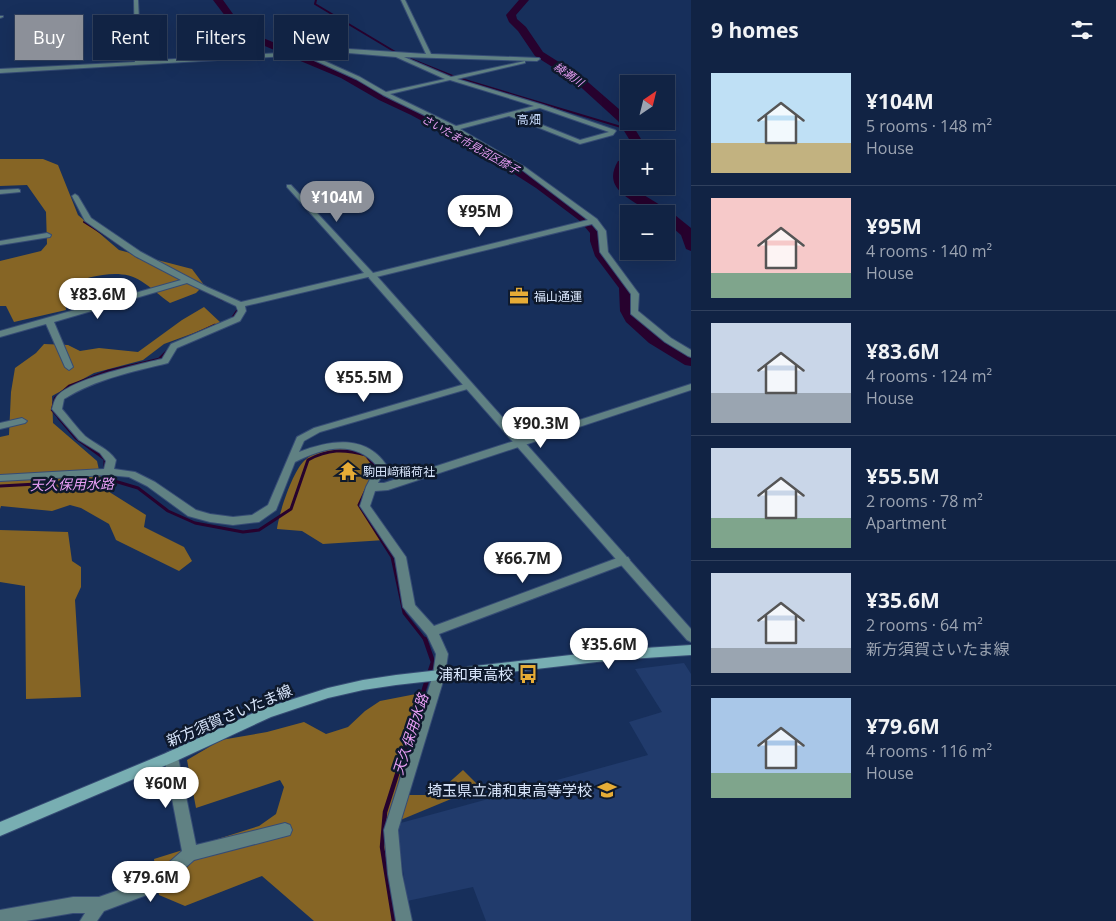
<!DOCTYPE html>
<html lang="en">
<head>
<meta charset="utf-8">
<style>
	:root { --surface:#112344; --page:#1e2f4f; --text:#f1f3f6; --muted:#9ca4b2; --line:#30405d; --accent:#8c9099 }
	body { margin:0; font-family:"Open Sans","Noto Sans JP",sans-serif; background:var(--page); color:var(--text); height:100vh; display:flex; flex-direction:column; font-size:19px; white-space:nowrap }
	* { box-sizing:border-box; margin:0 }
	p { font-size:16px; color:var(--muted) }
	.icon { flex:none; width:28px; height:28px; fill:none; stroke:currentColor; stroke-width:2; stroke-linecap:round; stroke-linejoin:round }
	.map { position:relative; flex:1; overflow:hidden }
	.details { display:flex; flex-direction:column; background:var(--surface); width:425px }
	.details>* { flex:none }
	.top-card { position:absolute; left:15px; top:15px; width:475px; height:45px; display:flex; gap:10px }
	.needle { width:32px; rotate:35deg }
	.tools { position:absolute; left:620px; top:75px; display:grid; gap:10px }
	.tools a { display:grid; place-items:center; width:55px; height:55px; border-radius:0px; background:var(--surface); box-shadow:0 5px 20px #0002,0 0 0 1px var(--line); font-size:25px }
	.price { position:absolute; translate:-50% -42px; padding:0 11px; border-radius:18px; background:#fff; color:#222; font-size:16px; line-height:32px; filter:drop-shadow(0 1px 2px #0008) }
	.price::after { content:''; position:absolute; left:50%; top:30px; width:15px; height:11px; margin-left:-8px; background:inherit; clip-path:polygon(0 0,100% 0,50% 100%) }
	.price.current { background:var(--accent); color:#fff }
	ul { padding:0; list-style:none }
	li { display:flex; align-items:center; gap:15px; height:125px; padding:0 20px }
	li+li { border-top:1px solid var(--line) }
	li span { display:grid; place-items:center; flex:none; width:140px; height:100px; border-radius:0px; color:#555 }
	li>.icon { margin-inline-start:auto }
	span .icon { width:60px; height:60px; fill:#fffc; stroke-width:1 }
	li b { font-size:21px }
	h2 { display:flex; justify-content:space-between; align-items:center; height:60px; padding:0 20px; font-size:21px }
	.pill { padding:0 18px; border-radius:0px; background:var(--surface); box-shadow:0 5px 20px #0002,0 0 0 1px var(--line); font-size:18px; line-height:45px }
	.pill.current { background:var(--accent); color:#fff }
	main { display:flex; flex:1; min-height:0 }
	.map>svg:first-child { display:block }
	.built { fill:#213b6c }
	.forest { fill:#866525 }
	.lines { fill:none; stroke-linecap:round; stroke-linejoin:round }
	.stream-far3 { stroke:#27022e; stroke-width:2 }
	.stream-far2 { stroke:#27022e; stroke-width:2.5 }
	.stream-far1 { stroke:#27022e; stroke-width:3 }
	.stream { stroke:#27022e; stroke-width:4.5 }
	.river { fill:#27022e; fill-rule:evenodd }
	.minor-casing { stroke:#364c75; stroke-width:2 }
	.tertiary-casing { stroke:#364c75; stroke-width:2 }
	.secondary-casing { stroke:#364c75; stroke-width:2 }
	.minor { fill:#608183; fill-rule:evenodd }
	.tertiary { fill:#608183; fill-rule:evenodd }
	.secondary { fill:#78aeb2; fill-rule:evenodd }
	.labels { text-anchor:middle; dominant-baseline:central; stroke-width:5; stroke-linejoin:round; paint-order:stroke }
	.far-water-label { font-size:11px; font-style:italic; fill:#e99ff6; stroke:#0e192c }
	.far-quarter-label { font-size:12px; fill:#caddff; stroke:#0e192c }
	.poi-label { font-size:12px; fill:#d9e6fc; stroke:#0e192c; text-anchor:start }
	.water-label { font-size:14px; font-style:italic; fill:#e99ff6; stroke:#0e192c }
	.near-poi-label { font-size:15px; fill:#d9e6fc; stroke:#0e192c; text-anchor:end }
	.near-street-label { font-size:15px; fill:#d9e6fc; stroke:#0e192c }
</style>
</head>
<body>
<main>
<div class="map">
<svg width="691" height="921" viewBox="0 0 691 921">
	<rect width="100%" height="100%" fill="#172f5b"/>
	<!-- built -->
	<path class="built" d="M684 663 691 674V921H486L473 887 407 901 397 824 648 755 629 722 662 712 635 669Z"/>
	<!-- forest -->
	<path class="forest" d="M0 159H43L58 165 78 215 119 250 192 269 204 285 196 293 170 303C160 296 151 287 141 281 120 267 90 277 67 284L64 293 66 310 14 322 6 306H0V261L41 251 47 244 46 212 27 185 0 186Z
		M204 307 221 323 164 344 143 360 94 373 52 396 53 423 97 461 103 488 146 515 144 527 184 547 192 561 179 571 116 540 109 524 81 508 70 505 52 511 1 506 0 509V437L9 435 11 392 15 368 36 353 44 344 68 345 80 351 99 348 138 352 182 320Z
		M336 448 360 450 378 464 362 505 385 540 323 544 302 531 277 529C279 513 292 473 304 461 313 452 323 450 336 448Z
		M0 530 68 532 72 561 81 567V587L75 600 81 697 26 699 25 586 0 582Z
		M416 694 396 795H435L463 770 480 787 398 821 387 830 403 921H314L262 876 185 906 159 895 154 859 259 826 276 814 284 787 280 780 196 808 187 760 221 740 267 732 304 722 326 734 348 727 365 711 380 701Z"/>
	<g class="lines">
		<!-- stream-far3 -->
		<path class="stream-far3" d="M316 0 315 4 397 53
			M403 56 455 77 631 130
			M84 222 120 245"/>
		<!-- stream-far2 -->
		<path class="stream-far2" d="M118 244 138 257
			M197 287 223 300
			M231 320 239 308 237 307
			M178 342 215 325
			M60 419 52 410 55 398 69 386 108 371 159 359 171 347"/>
		<!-- stream-far1 -->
		<path class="stream-far1" d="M59 418 76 438 105 459V481
			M0 486 111 480 138 488 168 511 195 523 243 532 259 530 291 509 308 460C328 449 344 449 366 455L376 468 371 477
			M366 490 359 505 392 557 404 613 426 641"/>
		<!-- stream -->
		<path class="stream" d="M425 639 433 662 429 674
			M394 921 382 847 385 812 427 680"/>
		<!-- river -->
		<path class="river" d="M213 0H223L238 21 256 35 349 74 387 96 419 109 493 148 546 182 590 215 604 232 605 241 610 256 635 288 636 308 639 317 661 336 691 354V366L685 365 649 343 626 322 620 311 619 288 595 256 590 241V233L580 221 536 188 483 154 411 115 379 100 341 78 248 39 232 25Z
			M519 0H529L516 15 517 19 526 27 543 52 581 76 627 116 641 139V149H629V139L618 121 573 80 535 56 518 31 509 22 506 15Z
			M629 160 627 180 629 186 670 211 691 228V251L686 249 681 235 666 222V214C653 214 649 210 637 204 620 193 605 183 618 161Z"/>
		<!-- minor casing -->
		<g class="minor-casing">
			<path id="minor" d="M134 0H138L141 61 349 49 426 54 401 0H405L431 54 539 58 540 59 537 61 404 57 451 77 525 61V63L457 79 543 105 615 130 616 131 613 135 580 144 509 116 460 129 525 167 597 219 606 231 608 252 639 294 638 311 671 338 691 350V357L688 356 665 342 631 314V294L600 252 598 231 592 224 372 278 368 277 245 306 246 311 240 321 177 348 168 363C132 372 96 379 64 399L62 409C69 417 77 428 85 436 96 445 108 448 116 460L114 469 135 472 155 482 196 510 210 514 233 517 252 515 268 505 297 437 314 428 465 384H471L473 386 471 388 320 432 304 441 299 452C331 440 366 434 387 466L378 483H384L691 384V390L388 490 375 491 370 506 406 557 415 605 434 626 620 557H628L630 560 628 563 439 634 448 654 445 675 398 830 402 874 412 921H396L388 874 384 830 433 675 436 654 427 635 403 607 395 558 360 506 366 487 377 466C354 439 323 448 295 462L276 510 259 522 233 525 210 522 188 516 147 486 129 477 108 475 0 481V475L104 469 106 461 100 453 79 440 52 409C53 406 54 401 56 398 66 380 141 364 162 359L171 344 234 317 238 311 236 306 187 283 54 322 73 367 69 370 65 367 46 324 0 337V331L181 280 135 256 85 221 72 196 75 194 78 196 91 218 141 252 207 287 241 302 364 273 287 187V185H291L373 273 588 220 521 169 453 129 383 95 356 79 303 55 0 73V69L135 62ZM349 53 396 57 445 79 386 92 360 77 311 55ZM450 80 534 106 456 126 390 94ZM540 108 609 132 580 140 515 114Z
				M0 16H3V17L0 18Z
				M18 189 20 190V192L0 194V190Z
				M47 233 51 235 50 237 0 245V241Z
				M22 418 27 421 25 423 0 429V423Z
				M171 751 176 753 178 757 196 845 285 823 290 825 292 830 290 835 194 860 160 890 104 911 97 921H80L85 913H73L26 921H0V910L73 897H99L150 879 182 851 164 757 166 753Z"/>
		</g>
		<!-- tertiary casing -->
		<g class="tertiary-casing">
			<path id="tertiary" d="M369 274H375L691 629V642L687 640 369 278Z"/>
		</g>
		<!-- secondary casing -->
		<g class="secondary-casing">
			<path id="secondary" d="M691 645V655L614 660 396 685 363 690 328 698 271 717 176 761 0 836V822L166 753 262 709 328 688 363 680 396 675 614 650Z"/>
		</g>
		<!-- minor -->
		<use href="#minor" class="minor"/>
		<!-- tertiary -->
		<use href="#tertiary" class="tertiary"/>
		<!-- secondary -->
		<use href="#secondary" class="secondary"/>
	</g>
	<!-- icons -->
	<defs>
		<g id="office-bare" transform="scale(1.5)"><path d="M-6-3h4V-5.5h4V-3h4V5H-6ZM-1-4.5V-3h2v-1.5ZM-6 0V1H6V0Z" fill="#e6ac36" stroke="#0e192c" stroke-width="2.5" paint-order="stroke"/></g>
		<g id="temple-bare" transform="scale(1.5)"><path d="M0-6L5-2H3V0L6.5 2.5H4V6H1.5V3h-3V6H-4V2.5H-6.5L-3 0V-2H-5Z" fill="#e6ac36" stroke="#0e192c" stroke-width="2.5" paint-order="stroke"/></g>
		<g id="bus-bare" transform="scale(1.5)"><path d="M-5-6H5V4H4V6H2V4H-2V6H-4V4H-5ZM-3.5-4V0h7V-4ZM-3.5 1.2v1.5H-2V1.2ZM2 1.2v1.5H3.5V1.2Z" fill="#e6ac36" stroke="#0e192c" stroke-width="2.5" paint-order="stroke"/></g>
		<g id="school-bare" transform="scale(1.5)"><path d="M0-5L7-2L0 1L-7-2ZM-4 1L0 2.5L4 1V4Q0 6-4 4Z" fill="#e6ac36" stroke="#0e192c" stroke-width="2.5" paint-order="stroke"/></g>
	</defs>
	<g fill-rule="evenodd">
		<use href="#office-bare" x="519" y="296"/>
		<use href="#temple-bare" x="348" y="471"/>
		<use href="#bus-bare" x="528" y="674"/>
		<use href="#school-bare" x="607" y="790"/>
	</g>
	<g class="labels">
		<!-- far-water labels -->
		<g class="far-water-label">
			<text transform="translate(569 74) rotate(35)">綾瀬川</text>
			<text transform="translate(471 144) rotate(29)">さいたま市見沼区膝子</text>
		</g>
		<!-- far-quarter labels -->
		<g class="far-quarter-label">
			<text x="529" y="119">高畑</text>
		</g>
		<!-- poi labels -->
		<g class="poi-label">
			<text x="534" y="296">福山通運</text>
			<text x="363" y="471">駒田﨑稲荷社</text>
		</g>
		<!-- water labels -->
		<g class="water-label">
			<text transform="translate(72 484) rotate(-1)">天久保用水路</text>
			<text transform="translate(410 734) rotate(-72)">天久保用水路</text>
		</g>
		<!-- near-poi labels -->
		<g class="near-poi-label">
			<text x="513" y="674">浦和東高校</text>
			<text x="592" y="790">埼玉県立浦和東高等学校</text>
		</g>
		<!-- near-street labels -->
		<g class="near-street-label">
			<text transform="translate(229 715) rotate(-23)">新方須賀さいたま線</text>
		</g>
	</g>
</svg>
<div class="tools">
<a><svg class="needle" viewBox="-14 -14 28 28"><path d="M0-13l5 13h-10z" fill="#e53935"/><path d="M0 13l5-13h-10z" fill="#9ca4b2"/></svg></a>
<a>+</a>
<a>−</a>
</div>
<b class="price current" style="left:337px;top:223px">¥104M</b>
<b class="price" style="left:480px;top:237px">¥95M</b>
<b class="price" style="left:98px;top:320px">¥83.6M</b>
<b class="price" style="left:364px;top:403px">¥55.5M</b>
<b class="price" style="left:541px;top:449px">¥90.3M</b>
<b class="price" style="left:523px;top:584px">¥66.7M</b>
<b class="price" style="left:609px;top:670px">¥35.6M</b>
<b class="price" style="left:166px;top:809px">¥60M</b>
<b class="price" style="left:151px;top:903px">¥79.6M</b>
<div class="top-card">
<a class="pill current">Buy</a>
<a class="pill">Rent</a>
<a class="pill">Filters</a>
<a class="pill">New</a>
</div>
</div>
<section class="details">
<h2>9 homes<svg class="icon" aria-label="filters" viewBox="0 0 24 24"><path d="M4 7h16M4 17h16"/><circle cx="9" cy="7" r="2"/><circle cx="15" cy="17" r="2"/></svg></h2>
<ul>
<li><span style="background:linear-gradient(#bfe0f5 70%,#c2b280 0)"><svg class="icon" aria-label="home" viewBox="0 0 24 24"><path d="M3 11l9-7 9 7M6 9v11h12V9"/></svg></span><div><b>¥104M</b><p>5 rooms · 148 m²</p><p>House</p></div></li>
<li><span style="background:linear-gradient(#f6c9c9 75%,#7fa58c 0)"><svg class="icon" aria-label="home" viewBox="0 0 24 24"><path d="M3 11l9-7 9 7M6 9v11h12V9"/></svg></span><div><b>¥95M</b><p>4 rooms · 140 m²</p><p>House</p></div></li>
<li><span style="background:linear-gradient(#c9d6e8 70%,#9aa5b1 0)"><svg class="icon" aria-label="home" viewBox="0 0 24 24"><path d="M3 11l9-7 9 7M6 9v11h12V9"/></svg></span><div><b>¥83.6M</b><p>4 rooms · 124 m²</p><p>House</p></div></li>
<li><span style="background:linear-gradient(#c9d6e8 70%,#7fa58c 0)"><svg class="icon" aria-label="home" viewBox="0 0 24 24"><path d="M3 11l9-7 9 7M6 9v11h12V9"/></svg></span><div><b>¥55.5M</b><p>2 rooms · 78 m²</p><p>Apartment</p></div></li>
<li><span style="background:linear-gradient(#c9d6e8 75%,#9aa5b1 0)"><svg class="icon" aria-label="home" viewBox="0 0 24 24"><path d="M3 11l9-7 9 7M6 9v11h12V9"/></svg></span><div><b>¥35.6M</b><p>2 rooms · 64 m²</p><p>新方須賀さいたま線</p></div></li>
<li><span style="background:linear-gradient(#a9c7e8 75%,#7fa58c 0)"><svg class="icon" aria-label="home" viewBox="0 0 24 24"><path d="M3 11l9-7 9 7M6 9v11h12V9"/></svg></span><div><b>¥79.6M</b><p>4 rooms · 116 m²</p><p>House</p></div></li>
</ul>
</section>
</main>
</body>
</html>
